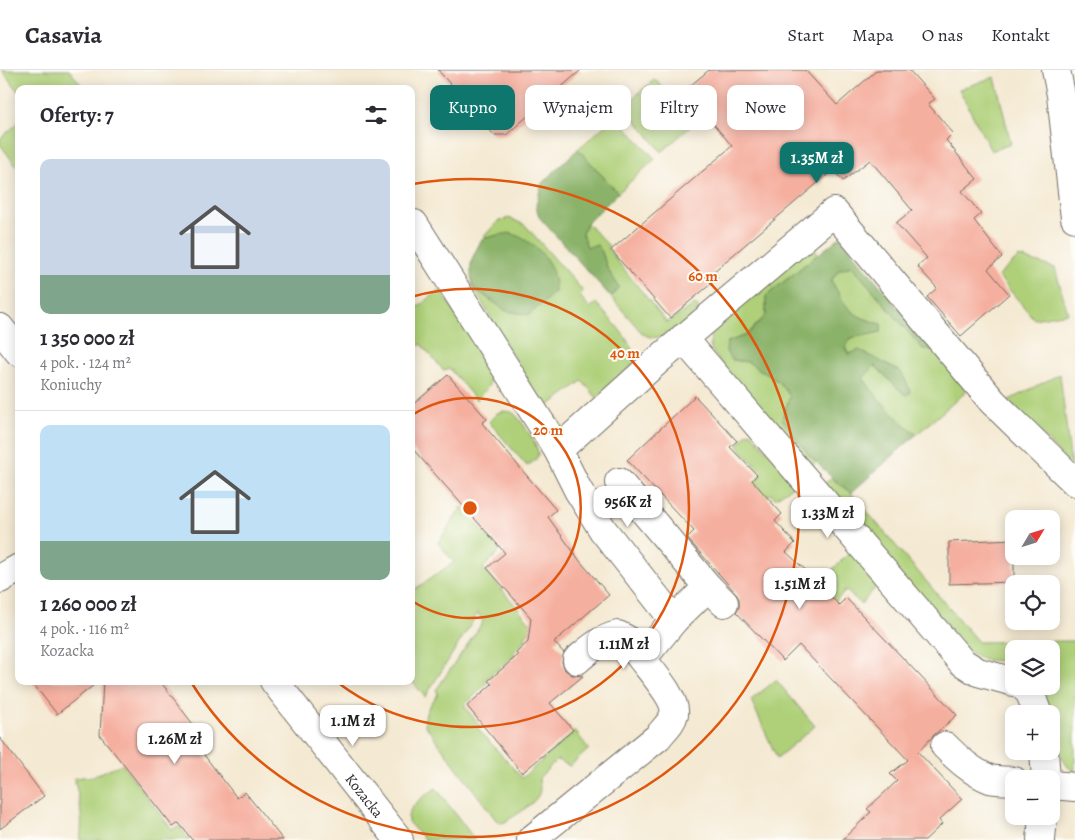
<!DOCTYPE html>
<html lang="pl">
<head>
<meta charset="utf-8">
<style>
	:root { --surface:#fff; --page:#f7f7f7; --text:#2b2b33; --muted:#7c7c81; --line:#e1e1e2; --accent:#0f766e }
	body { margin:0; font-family:Alegreya,serif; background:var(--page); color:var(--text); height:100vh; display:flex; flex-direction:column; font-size:19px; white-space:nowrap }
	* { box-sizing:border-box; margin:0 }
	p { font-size:16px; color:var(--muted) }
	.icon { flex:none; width:28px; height:28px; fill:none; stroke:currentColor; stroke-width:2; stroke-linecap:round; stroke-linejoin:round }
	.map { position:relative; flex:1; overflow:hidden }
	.sheet { position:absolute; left:15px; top:15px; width:400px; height:600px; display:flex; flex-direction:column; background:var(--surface); border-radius:10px; box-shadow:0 2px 12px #0003 }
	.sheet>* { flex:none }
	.top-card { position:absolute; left:430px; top:15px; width:475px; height:45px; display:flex; gap:10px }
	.needle { width:32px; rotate:52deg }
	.tools { position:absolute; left:1005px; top:440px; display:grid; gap:10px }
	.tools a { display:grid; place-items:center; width:55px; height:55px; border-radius:10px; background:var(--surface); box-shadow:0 2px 12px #0003; font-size:25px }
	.price { position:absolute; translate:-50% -42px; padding:0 11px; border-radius:10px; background:#fff; color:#222; font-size:16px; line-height:32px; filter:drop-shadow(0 1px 2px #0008) }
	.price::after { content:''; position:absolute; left:50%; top:30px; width:15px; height:11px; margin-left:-8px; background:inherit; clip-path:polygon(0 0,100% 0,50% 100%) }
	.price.selected { background:var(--accent); color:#fff }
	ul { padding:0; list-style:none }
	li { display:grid; align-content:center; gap:10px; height:265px; padding:0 25px }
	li+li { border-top:1px solid var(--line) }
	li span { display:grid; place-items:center; height:155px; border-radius:10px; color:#555 }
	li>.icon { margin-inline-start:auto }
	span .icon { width:90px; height:90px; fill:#fffc; stroke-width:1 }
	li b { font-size:21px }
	h2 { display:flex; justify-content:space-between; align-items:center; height:60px; padding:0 25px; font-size:21px }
	.pill { padding:0 18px; border-radius:10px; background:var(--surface); box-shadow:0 2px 12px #0003; font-size:18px; line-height:45px }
	.pill.selected { background:var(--accent); color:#fff }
	header { display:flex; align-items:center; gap:30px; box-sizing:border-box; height:70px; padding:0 25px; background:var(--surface); border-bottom:1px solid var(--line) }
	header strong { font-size:24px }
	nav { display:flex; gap:28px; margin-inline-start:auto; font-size:18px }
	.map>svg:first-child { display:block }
	.green { fill:#afd079; stroke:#6d7e52 }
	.forest { fill:#8bb269; stroke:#5b6e4a }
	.building { fill:#f5af9f }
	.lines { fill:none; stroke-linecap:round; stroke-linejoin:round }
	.minor-casing { stroke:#716e65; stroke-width:30 }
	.minor { stroke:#fff; stroke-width:28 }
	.ring { fill:none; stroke:#df570e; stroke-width:2.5 }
	.labels { text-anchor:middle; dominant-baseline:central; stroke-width:4; stroke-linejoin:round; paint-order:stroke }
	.street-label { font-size:15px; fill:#2b2b2b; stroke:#fdfcf7 }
	.centre { fill:#df570e; stroke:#fdfcf7; stroke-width:2.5 }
	.ring-label { font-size:15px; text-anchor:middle; font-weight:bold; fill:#df570e; stroke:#fdfcf7; stroke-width:4; stroke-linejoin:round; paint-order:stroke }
</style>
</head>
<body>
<header>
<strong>Casavia</strong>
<nav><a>Start</a><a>Mapa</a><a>O nas</a><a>Kontakt</a></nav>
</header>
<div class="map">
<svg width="1075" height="770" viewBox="0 0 1075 770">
	<rect width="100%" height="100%" fill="#fdfcf7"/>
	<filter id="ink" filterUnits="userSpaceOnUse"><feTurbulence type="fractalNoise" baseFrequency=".02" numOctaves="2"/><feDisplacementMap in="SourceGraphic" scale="10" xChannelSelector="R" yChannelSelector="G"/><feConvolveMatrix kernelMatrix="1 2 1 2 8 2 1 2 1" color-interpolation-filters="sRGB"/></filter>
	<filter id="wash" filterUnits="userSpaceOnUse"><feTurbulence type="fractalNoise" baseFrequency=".0096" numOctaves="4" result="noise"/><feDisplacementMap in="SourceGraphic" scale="20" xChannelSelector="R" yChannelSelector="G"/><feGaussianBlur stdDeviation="1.12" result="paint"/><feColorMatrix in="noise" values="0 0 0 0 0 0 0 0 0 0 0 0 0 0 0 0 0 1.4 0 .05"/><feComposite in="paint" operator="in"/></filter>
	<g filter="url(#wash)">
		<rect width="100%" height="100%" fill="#f4e9d2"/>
		<!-- green -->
		<path class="green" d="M2 0H69L85 19H19V23Z
			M995 7 1011 74 991 81 959 19Z
			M655 9 693 54 662 82 624 36Z
			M616 46 655 89 618 123 578 79Z
			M19 52V94L16 96 0 74V69Z
			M509 148 525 155 583 221 580 226 590 238 596 233C611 251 632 268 635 292L597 328 582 311 547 337 564 358 561 361 554 356 473 217 491 231 498 165 482 169 497 152Z
			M587 153 609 176 607 178 667 253 695 234 699 239C684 252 662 278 642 263L611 227 618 217 607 198 602 182 587 177 582 163Z
			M810 172 818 184 766 226V245L747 265 727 272 732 290 748 292 779 312 790 326 782 349 810 387 816 392 807 400 713 283 710 275 711 263Z
			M1019 187 1055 198 1068 243 1034 249 998 206Z
			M852 196 923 279 933 280 967 321 917 364C895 348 878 330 863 308L875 296 905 325 911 322 901 302 849 284 845 278 851 268 881 262V254C848 245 847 238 831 211L839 200Z
			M440 220 486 289C494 309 492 315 476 330L449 298 444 301 421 274 418 276 411 268V242Z
			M1060 304 1071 396 1009 330Z
			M505 341C508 342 510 341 513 343 520 347 540 378 538 385 537 390 531 393 527 396L489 352 497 343Z
			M751 362 794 411 792 417 775 428 770 424 763 430 750 418 762 403 738 376 746 364Z
			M831 408 851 423 978 572 1075 571V703L1067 696 1057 679 1051 655V644L1038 616H1051V579H1014V594L1004 591 986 590 971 583 822 416Z
			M462 437 500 481 483 498 534 557 526 565 525 571 513 583 515 585 485 610 487 613 464 636 481 657 478 659 522 708 575 661 589 679 570 696 557 690 539 708C539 713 541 720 539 724 535 734 514 746 505 752L500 753 496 750 425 655C423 642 431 634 438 624L436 620 483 552 478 543 425 627 411 610V522L454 492 438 473Z
			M853 483 876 506 877 516 861 534 846 520 829 538 816 524 826 514 823 509 848 484Z
			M776 610 815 656 777 688 751 630Z
			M122 694 172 760 179 756 189 770H80C84 748 79 729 74 708L93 706Z
			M436 718 475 770H425L408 752C406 736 425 726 436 718Z"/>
		<!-- forest -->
		<path class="forest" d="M578 79 618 123 587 153 582 163 587 177 597 175 602 182 607 198 619 217 611 227 539 147 536 135 542 113Z
			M511 163C538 174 556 192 555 222L529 245 506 241 473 217C468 193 471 190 482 169L498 165Z
			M840 167 933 280 923 279 852 196 839 200 831 210C847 238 848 245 881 254V262L851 268 845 278 849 284 859 280 901 302 911 322 905 325 875 296 863 308C878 330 895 348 917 364L851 423C823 402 802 378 782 349L790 326 779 312 748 292 732 290 726 282 727 272 747 265 766 245V226Z"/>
		<g id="blocks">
			<!-- building -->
			<path class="building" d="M438 0H581L506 65H494Z
				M709 0H805L837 35 877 0H909L935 29 928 34 953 63 946 70 977 109 962 121 981 144 974 150 1002 187 988 199 1009 224 961 266 927 227 937 218 917 196 927 188 896 153 912 140 870 90 843 111 833 100 713 202 718 208 670 248 611 180 732 76 685 20Z
				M448 305 487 349 482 353 556 440 548 447 580 491 609 525 554 572 564 583 562 592 565 600 572 605 583 606 550 633 573 660 522 703 467 636 492 614 488 611 518 585 516 583 528 572 531 548 487 498 505 483 411 377V336Z
				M695 326 737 371 730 377 757 405 752 410 782 444 775 451 795 473 786 482 811 505 839 535 846 528 957 645 934 665 918 682 962 729 939 750 942 754 925 770H842L871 742 867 739 897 711 890 704 908 690 799 575 783 591 736 542 739 537V529L735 522 687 468 694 461 627 390Z
				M1014 469V512L949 514V472Z
				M31 611H99L57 644Z
				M103 611H160L199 662 191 668 237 728 245 722 283 770H192L179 753 173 757 100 665Z
				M0 668 44 726 0 759Z"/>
		</g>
	</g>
	<g filter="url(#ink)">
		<use href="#blocks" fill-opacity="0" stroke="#716e65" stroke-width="1"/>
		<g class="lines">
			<!-- minor casing -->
			<g class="minor-casing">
				<g id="minor">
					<path d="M1056 0 1061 25 1075 148"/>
					<path d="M414 154 558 380 657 291 834 142 993 332 1075 412"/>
					<path d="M0 258 19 282"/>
					<path d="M683 268 962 592 978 602 1014 612"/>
					<path d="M558 380 578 420 603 460 674 550"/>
					<path d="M0 509 19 498"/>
					<path d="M708 517 724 533"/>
					<path d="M577 590C590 579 601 569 618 565L626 569 642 589"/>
					<path id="s1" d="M274 611 399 770"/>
					<path d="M1023 616 1030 623 1038 644"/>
					<path d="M945 676C958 689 972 702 990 709 997 711 1006 710 1014 711"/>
					<path d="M1044 681 1046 709"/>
					<path d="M1051 715 1075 717"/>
					<path d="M531 770 658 667C663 660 672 653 674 644 677 630 651 601 642 589L674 550 708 517 619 412"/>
					<path d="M1041 770 1043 746"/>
				</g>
			</g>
			<!-- minor -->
			<use href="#minor" class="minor"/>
		</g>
	</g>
	<!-- distance rings -->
	<g class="ring">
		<path d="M412 345A110 110 0 1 1 412 531"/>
		<path d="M411 227A219 219 0 1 1 337 612"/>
		<path d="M413 114A329 329 0 1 1 191 612"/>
	</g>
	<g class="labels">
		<!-- street labels -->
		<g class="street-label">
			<text stroke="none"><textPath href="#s1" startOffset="146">Kozacka</textPath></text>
		</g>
	</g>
	<circle cx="470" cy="438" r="8" class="centre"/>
	<g class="ring-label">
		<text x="703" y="211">60 m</text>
		<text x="625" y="288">40 m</text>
		<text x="548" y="365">20 m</text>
	</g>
</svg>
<div class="tools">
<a><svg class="needle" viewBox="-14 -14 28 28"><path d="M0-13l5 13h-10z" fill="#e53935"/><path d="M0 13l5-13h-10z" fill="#7c7c81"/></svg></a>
<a><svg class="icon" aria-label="locate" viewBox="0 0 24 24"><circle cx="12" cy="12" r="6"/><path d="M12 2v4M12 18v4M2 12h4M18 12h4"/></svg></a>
<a><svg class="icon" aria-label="layers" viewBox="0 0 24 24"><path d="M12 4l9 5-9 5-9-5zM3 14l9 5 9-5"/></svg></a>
<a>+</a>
<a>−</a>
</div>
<b class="price selected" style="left:817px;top:114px">1.35M zł</b>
<b class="price" style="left:628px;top:458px">956K zł</b>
<b class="price" style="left:828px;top:469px">1.33M zł</b>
<b class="price" style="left:800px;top:540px">1.51M zł</b>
<b class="price" style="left:624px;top:600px">1.11M zł</b>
<b class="price" style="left:353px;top:677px">1.1M zł</b>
<b class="price" style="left:175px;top:695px">1.26M zł</b>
<div class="top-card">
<a class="pill selected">Kupno</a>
<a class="pill">Wynajem</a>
<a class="pill">Filtry</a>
<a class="pill">Nowe</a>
</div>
<section class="sheet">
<h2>Oferty: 7<svg class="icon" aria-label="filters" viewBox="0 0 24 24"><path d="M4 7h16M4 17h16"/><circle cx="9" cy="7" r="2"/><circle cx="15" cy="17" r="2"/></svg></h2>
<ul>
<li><span style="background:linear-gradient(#c9d6e8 75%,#7fa58c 0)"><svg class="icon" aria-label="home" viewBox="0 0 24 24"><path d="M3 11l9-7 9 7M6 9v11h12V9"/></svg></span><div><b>1 350 000 zł</b><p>4 pok. · 124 m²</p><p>Koniuchy</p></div></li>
<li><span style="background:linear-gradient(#bfe0f5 75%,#7fa58c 0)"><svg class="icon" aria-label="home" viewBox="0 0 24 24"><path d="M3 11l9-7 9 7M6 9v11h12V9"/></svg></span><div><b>1 260 000 zł</b><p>4 pok. · 116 m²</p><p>Kozacka</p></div></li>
</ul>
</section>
</div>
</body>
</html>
